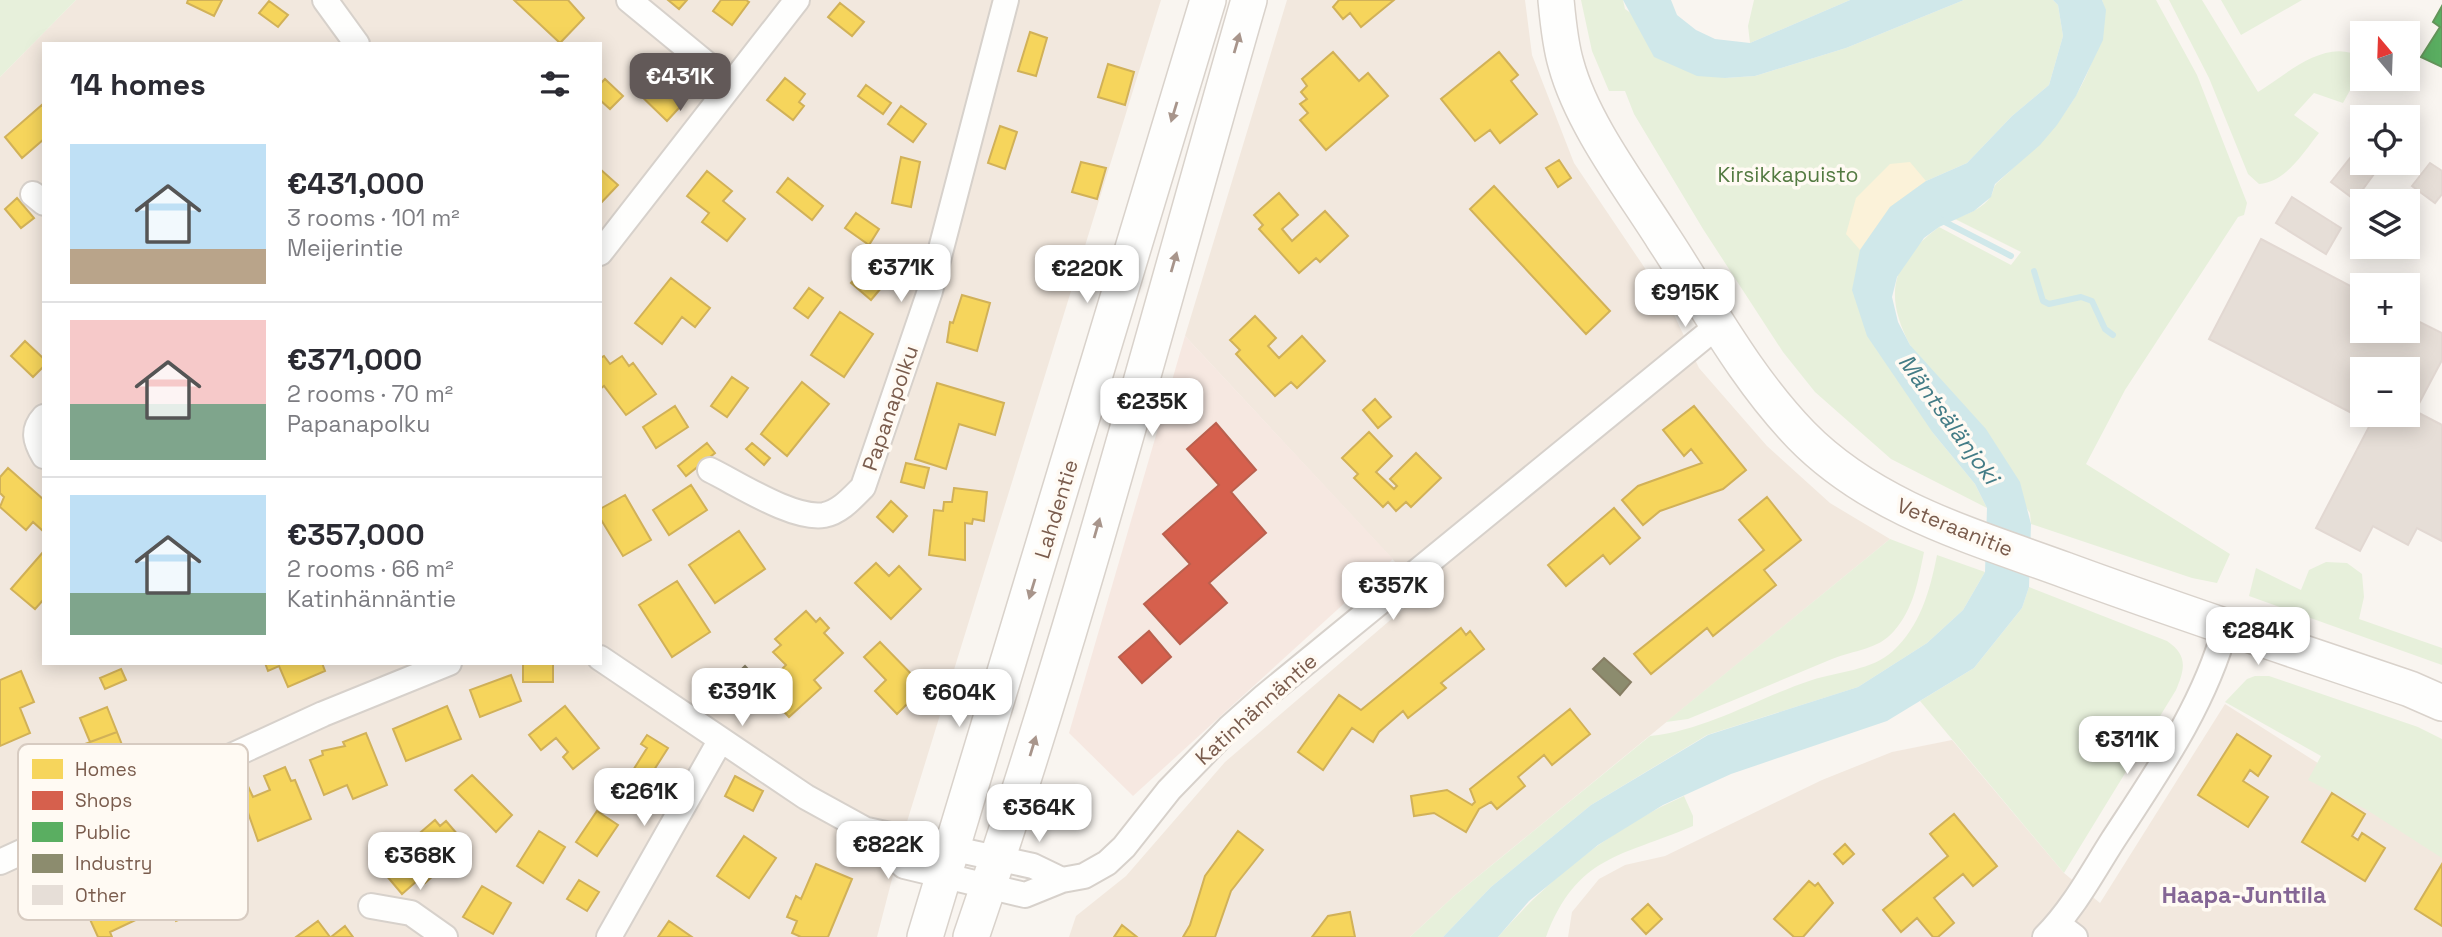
<!DOCTYPE html>
<html lang="en">
<head>
<meta charset="utf-8">
<style>
	:root { --surface:#fff; --page:#f2f2f3; --text:#2b2b33; --muted:#7c7c81; --line:#e1e1e2; --accent:#625958 }
	body { margin:0; font-family:"Space Grotesk",sans-serif; background:var(--page); color:var(--text); height:100vh; display:flex; flex-direction:column; font-size:26px; white-space:nowrap }
	* { box-sizing:border-box; margin:0 }
	p { font-size:23px; color:var(--muted) }
	.icon { flex:none; width:38px; height:38px; fill:none; stroke:currentColor; stroke-width:2; stroke-linecap:round; stroke-linejoin:round }
	.map { position:relative; flex:1; overflow:hidden }
	.sheet { position:absolute; left:42px; top:42px; width:560px; height:623px; display:flex; flex-direction:column; background:var(--surface); border-radius:0px; box-shadow:0 4px 18px #0003 }
	.sheet>* { flex:none }
	.needle { width:46px; rotate:341deg }
	.tools { position:absolute; left:2350px; top:21px; display:grid; gap:14px }
	.tools a { display:grid; place-items:center; width:70px; height:70px; border-radius:0px; background:var(--surface); box-shadow:0 4px 18px #0003; font-size:35px }
	.price { position:absolute; translate:-50% -60px; padding:0 16px; border-radius:14px; background:#fff; color:#222; font-size:23px; line-height:46px; filter:drop-shadow(0 2px 4px #0008) }
	.price::after { content:''; position:absolute; left:50%; top:42px; width:21px; height:16px; margin-left:-10px; background:inherit; clip-path:polygon(0 0,100% 0,50% 100%) }
	.price.current { background:var(--accent); color:#fff }
	ul { padding:0; list-style:none }
	li { display:flex; align-items:center; gap:21px; height:175px; padding:0 28px }
	li+li { border-top:2px solid var(--line) }
	li span { display:grid; place-items:center; flex:none; width:196px; height:140px; border-radius:0px; color:#555 }
	li>.icon { margin-inline-start:auto }
	span .icon { width:84px; height:84px; fill:#fffc; stroke-width:1 }
	li b { font-size:30px }
	h2 { display:flex; justify-content:space-between; align-items:center; height:84px; padding:0 28px; font-size:30px }
	.map>svg:first-child { display:block }
	.residential { fill:#f2e8de; fill-rule:evenodd }
	.commercial { fill:#f6e8e1 }
	.green { fill:#e7f0db }
	.sand { fill:#fbf2d9 }
	.water { fill:#d0e8ea }
	.homes { fill:#f6d55c; stroke:#d1b158; stroke-width:2 }
	.shops { fill:#d6604d; stroke:#ba5f4d; stroke-width:2 }
	.public { fill:#5aae61; stroke:#64955b; stroke-width:2 }
	.industry { fill:#8c8c6e; stroke:#877e64; stroke-width:2 }
	.lines { fill:none; stroke-linecap:round; stroke-linejoin:round }
	.stream { stroke:#d0e8ea; stroke-width:6 }
	.building { fill:#e6ded7; stroke:#e2d8d2; stroke-width:2; fill-rule:evenodd }
	.street-casing { stroke:#d7d1cb; stroke-width:28 }
	.secondary-casing { stroke:#d9d2cb; stroke-width:38 }
	.street { stroke:#fefefd; stroke-width:24 }
	.secondary { stroke:#fefefd; stroke-width:35 }
	.oneway { fill:#a8958b }
	.labels { text-anchor:middle; dominant-baseline:central; stroke-width:7; stroke-linejoin:round; paint-order:stroke }
	.park-label { font-size:21px; fill:#537a41; stroke:#fffaf3 }
	.street-label { font-size:21px; fill:#7a5c4d; stroke:#fffaf3 }
	.water-label { font-size:23px; font-style:italic; fill:#437c86; stroke:#fffaf3 }
	.neighbourhood-label { font-size:23px; font-weight:bold; fill:#846695; stroke:#fffaf3 }
	.key { fill:#fffaf3; stroke:#d7cbc1; stroke-width:2 }
	.key-label { font-size:19px; fill:#7a5c4d }
</style>
</head>
<body>
<div class="map">
<svg width="2442" height="937" viewBox="0 0 2442 937">
	<rect width="100%" height="100%" fill="#f9f5f0"/>
	<!-- residential -->
	<path class="residential" d="M76 0H1161L906 825 877 937H0V77ZM44 44H600V663H44Z
		M1287 0H1525L1532 55 1574 163 1669 304 1699 368 1767 446 1830 503 1890 539 1454 896 1410 937H1069L1076 916 1126 876 1225 762 1423 592 1185 336Z
		M2225 704 2442 842V937H1568L1572 912 1599 879 1625 865 1665 856 1822 780 1892 752 1952 740 2064 873 2100 903Z"/>
	<!-- commercial -->
	<path class="commercial" d="M1185 336 1393 559 1133 796 1069 733Z"/>
	<!-- green -->
	<path class="green" d="M0 0H76L0 77Z
		M1581 0H1623L1625 9 1725 78 1755 76 1846 48 1964 0H2053L2058 5 2063 36 2049 85 2012 116 1967 163 1926 181 1860 250 1933 433 1975 484 1987 508 1891 459 1815 392 1783 352 1703 229 1634 114 1625 91H1609L1592 51Z
		M1754 0H1850L1750 43 1748 26Z
		M2102 0H2156L2197 75 2247 203 2244 215 2238 217 2125 390 2086 464 2230 554 2217 583 2192 578 2031 524 2030 513 1910 345C1883 293 1892 262 1939 227L2011 265 2021 252 1955 219C1967 214 1984 208 1991 196 1994 191 1993 186 1998 182 2048 136 2082 105 2100 36 2103 23 2107 13 2102 0Z
		M2169 0H2202L2258 92C2287 74 2327 36 2362 58L2359 74 2343 103 2314 93 2294 115 2319 133C2303 153 2286 182 2259 184L2248 174 2209 78Z
		M2221 0H2302L2241 35Z
		M1890 539 1924 552C1918 581 1914 608 1894 631 1878 650 1854 650 1832 659 1784 679 1736 699 1688 719L1666 722Z
		M1937 555 1985 572 1963 610 1927 643 1858 687 1707 735 1591 805 1491 887 1443 937H1410L1454 896 1650 736C1708 730 1757 698 1812 680 1837 672 1873 670 1893 651 1920 626 1930 591 1937 555Z
		M2326 562 2347 563 2362 574 2364 597 2359 619 2442 648V665L2249 596 2256 568 2301 590 2309 570Z
		M2029 587 2167 641C2188 655 2185 669 2176 690L2064 873 1920 701 1974 668 2022 608Z
		M2255 676H2269L2418 727 2442 739V858L2367 810 2308 780 2321 756 2225 702 2247 679Z
		M1684 796 1693 816V826C1621 857 1577 855 1546 937H1498C1549 878 1612 828 1684 796Z"/>
	<!-- sand -->
	<path class="sand" d="M1910 162 1926 181 1890 207 1860 250 1846 234 1856 198 1890 164Z"/>
	<!-- water -->
	<path class="water" d="M1623 0H1671L1677 15 1696 30 1715 39 1750 43 1850 0H1964L1846 48 1755 76 1725 78 1697 76 1654 57Z
		M2053 0H2102L2106 10 2103 40 2076 96 2057 125 2040 145 1995 184 1991 197 1974 211 1939 227 1924 238 1897 277 1892 297 1898 322 1910 345 1986 429 2020 482 2031 524 2029 587 2022 608 1974 668 1887 721 1731 774 1663 805 1598 845 1529 901 1498 937H1443L1491 887 1591 805 1708 735 1858 687 1927 643 1963 610 1985 572 1987 508 1975 484 1933 433 1867 336 1852 290 1860 250 1890 207 1926 181 1967 163 2012 116 2049 85 2063 36 2058 5Z"/>
	<!-- homes -->
	<path class="homes" d="M188 0H222L214 16 187 3Z
		M514 0H568L584 18 560 43Z
		M668 0H687L679 9Z
		M721 0H746L749 2 732 25 713 11Z
		M1394 0 1361 27 1350 13 1343 19 1333 7 1339 0Z
		M269 1 288 15 278 27 259 13Z
		M840 3 864 22 852 36 828 17Z
		M1030 32 1047 38 1036 76 1018 71Z
		M1333 52 1359 81 1368 73 1388 96 1326 150 1300 120 1308 113 1300 104 1307 99 1301 92 1307 86 1302 79Z
		M1499 52 1518 75 1511 81 1537 114 1500 143 1490 130 1475 141 1441 99Z
		M1108 64 1134 72 1125 105 1098 97Z
		M657 67 689 97 667 121 635 90Z
		M785 78 805 94 799 102 804 106 793 120 767 100Z
		M605 79 623 96 610 109 600 100V84Z
		M866 85 891 103 883 114 858 96Z
		M43 104 44 139 22 158 5 137Z
		M901 106 926 124 913 142 888 124Z
		M1000 126 1017 132 1005 169 988 163Z
		M901 157 920 162 911 207 892 203Z
		M1559 160 1571 178 1558 187 1546 168Z
		M1081 162 1106 168 1097 199 1072 192Z
		M600 169 618 185 600 204Z
		M707 171 732 191 723 201 745 219 727 241 702 222 709 213 687 196Z
		M788 178 823 206 812 220 777 192Z
		M1494 186 1610 311 1586 334 1470 209Z
		M1279 193 1298 215 1282 229 1292 241 1325 211 1348 236 1320 262 1316 258 1299 273 1259 229 1263 225 1254 215Z
		M17 198 34 218 21 228 5 209Z
		M856 213 879 229 869 245 845 228Z
		M878 252 897 269 871 300 851 283Z
		M671 278 710 308 695 327 682 317 662 344 635 323Z
		M809 288 823 298 808 318 794 308Z
		M962 295 990 303 977 351 947 342 950 322 953 323Z
		M840 312 873 334 844 377 811 355Z
		M1255 316 1276 338 1268 346 1279 358 1302 336 1325 361 1297 388 1291 382 1275 396 1236 354 1240 350 1230 340Z
		M25 341 44 359V366L33 377 11 356Z
		M604 356 610 364 622 356 629 366 633 363 656 394 626 415 604 386 600 389V358Z
		M732 377 748 388 727 417 711 406Z
		M802 382 829 404 787 456 761 434Z
		M937 383 1004 403 995 435 959 424 946 469 915 459Z
		M1375 399 1391 417 1378 428 1363 410Z
		M675 406 688 427 656 448 643 427Z
		M1694 406 1746 470 1723 489 1660 511 1643 525 1622 500 1638 486 1702 463 1691 449 1684 456 1663 430Z
		M1369 432 1392 456 1376 472 1394 489 1397 486 1390 479 1416 453 1441 478 1411 507 1406 502 1396 511 1388 502 1383 507 1354 478 1358 474 1342 458Z
		M707 443 715 453 686 476 678 466Z
		M752 443 770 458 764 465 746 449Z
		M906 463 929 468 924 488 901 482Z
		M8 468 44 500 43 531 33 522 26 530 0 507 4 497 0 493V477Z
		M691 485 707 510 669 535 653 510Z
		M954 488 987 492 984 521 973 519 972 524 965 523V560L929 555 934 510 943 511 944 502H952Z
		M625 495 651 540 623 556 600 518V509Z
		M1767 497 1801 540 1764 570 1776 585 1713 636 1707 628 1651 674 1634 654 1764 550 1739 520Z
		M891 501 907 516 893 532 877 517Z
		M1614 508 1640 538 1610 564 1603 555 1566 586 1548 565Z
		M739 531 765 569 715 603 689 565Z
		M44 551V599L35 609 11 589Z
		M876 563 889 576 899 566 921 589 891 619 855 583Z
		M677 581 710 632 672 657 639 605Z
		M806 611 816 622 820 618 829 628 824 633 843 653 814 680 821 688 789 717 773 700 790 685 779 672 786 665 773 652 781 645 775 639Z
		M1461 628 1466 635 1470 631 1484 649 1441 683 1446 688 1408 718 1403 711 1379 732 1373 742 1352 728 1323 770 1298 752 1339 695 1361 710Z
		M880 642 924 687 897 714 875 691 886 680 864 657Z
		M265 663H322L325 671 288 687 279 666 268 671Z
		M523 663H553V682H523Z
		M121 669 126 680 105 689 100 678Z
		M21 671 34 702 20 708 30 733 0 746V680Z
		M511 675 521 701 480 717 470 690Z
		M447 706 461 739 406 761 393 729Z
		M565 706 599 748 573 769 563 757 568 752 556 738 541 750 529 735Z
		M107 707 117 732 90 742 80 718Z
		M1570 709 1590 734 1552 765 1544 755 1518 777 1525 786 1497 809 1491 802 1479 809 1466 832 1434 813 1414 816 1411 796 1447 790 1472 805 1475 802 1470 789Z
		M117 732 126 755 76 774 66 751Z
		M366 733 387 785 353 799 347 785 324 795 310 760 323 755 322 751 345 746 343 742Z
		M2237 734 2271 756 2258 776 2250 770 2243 781 2268 797 2248 827 2198 795Z
		M647 735 668 748 640 792 625 783 647 748 641 744Z
		M285 767 291 781 295 780 311 819 258 841 239 787 247 784 253 797 270 790 264 776Z
		M472 775 512 815 496 832 455 790Z
		M735 776 763 791 753 811 725 796Z
		M2332 793 2365 814 2352 836 2358 840 2362 833 2385 848 2365 881 2302 842Z
		M597 811 618 825 597 856 576 842Z
		M1954 814 1997 866 1973 886 1963 874 1934 898 1954 923 1938 937H1933L1917 918 1901 932 1883 910 1948 856 1930 834Z
		M435 820 440 826 446 821 458 835 435 855 444 866 425 883 403 857 420 843 415 837Z
		M539 831 565 847 543 883 517 866Z
		M1238 831 1263 850 1231 891 1215 937H1183L1190 925 1205 876Z
		M744 836 776 858 749 898 717 876Z
		M1845 844 1854 854 1843 864 1834 854Z
		M401 862 418 880 402 894 386 875Z
		M816 864 852 879 828 937H801L792 933 797 921 787 917 796 896 801 899Z
		M2442 864V926L2415 909Z
		M143 876 159 909 110 932 112 937H98L83 904Z
		M579 880 599 892 587 911 567 899Z
		M1809 881 1815 886 1818 883 1833 903 1803 937H1794L1774 919Z
		M178 882 191 915 176 921 162 888Z
		M482 886 511 903 493 934 463 917Z
		M1648 904 1662 919 1646 934 1632 919Z
		M1350 912 1355 937H1312L1328 916Z
		M318 921 330 937H296Z
		M669 921 692 937H658Z
		M1122 925 1137 937H1114Z
		M345 926 353 937H331Z"/>
	<!-- shops -->
	<path class="shops" d="M1216 423 1256 470 1231 492 1266 533 1209 583 1227 603 1180 644 1144 604 1190 564 1163 534 1219 485 1187 449Z
		M1149 631 1171 657 1142 683 1119 657Z"/>
	<!-- public -->
	<path class="public" d="M2442 6V67L2421 57 2440 27 2433 22Z"/>
	<!-- industry -->
	<path class="industry" d="M1604 658 1631 682 1620 695 1593 669Z
		M745 666 764 686 744 705 725 685Z"/>
	<g class="lines">
		<!-- stream -->
		<path class="stream" d="M1941 220 2011 256
			M2034 271 2043 301 2049 304 2081 297 2092 301 2105 329 2113 335"/>
	</g>
	<!-- building -->
	<path class="building" d="M2351 157 2374 174 2355 200 2331 182Z
		M2430 163 2442 171V194L2435 203 2412 186Z
		M2292 197 2341 228 2326 254 2276 223Z
		M2261 239 2362 292V331H2408V316L2442 333V360L2415 411 2442 425V541L2417 528 2408 545 2373 526 2360 551 2316 528 2371 423 2209 339ZM2362 369H2408V415H2362Z"/>
	<g class="lines">
		<!-- street casing -->
		<g class="street-casing">
			<path id="street" d="M325 0 357 44
				M629 0 731 84
				M33 194 44 203
				M600 253 797 0
				M44 417C32 430 35 441 44 456
				M710 470C739 484 793 520 824 515 840 512 852 498 863 487L930 291 1006 0
				M600 658 806 797 866 830 904 866 1025 895 1062 880 1084 876 1107 863 1124 847 1169 790 1229 728 1265 696 1716 327
				M867 830 1033 866 1062 880
				M0 862 323 714 449 663
				M371 906 411 913 445 937
				M2058 924 2075 937
				M609 937 720 741
				M2045 937C2073 909 2092 873 2113 840 2158 771 2204 706 2226 626"/>
		</g>
		<!-- secondary casing -->
		<g class="secondary-casing">
			<path id="secondary" d="M1556 0C1558 21 1560 44 1566 64 1582 123 1630 186 1663 238 1707 305 1745 377 1801 435 1872 508 1972 536 2065 570 2179 612 2295 650 2410 689L2442 703
				M925 937 1208 0
				M971 937C1077 629 1159 313 1249 0"/>
		</g>
		<!-- street -->
		<use href="#street" class="street"/>
		<!-- secondary -->
		<use href="#secondary" class="secondary"/>
	</g>
	<!-- one-way arrows -->
	<defs><path id="oneway-solid" d="M-6-.8H1V-3.2L6.5 0L1 3.2V.8H-6Z" transform="scale(1.75)"/></defs>
	<g class="oneway">
		<use href="#oneway-solid" transform="translate(1237 43) rotate(-74)"/>
		<use href="#oneway-solid" transform="translate(1174 112) rotate(107)"/>
		<use href="#oneway-solid" transform="translate(1174 262) rotate(-74)"/>
		<use href="#oneway-solid" transform="translate(1097 528) rotate(-74)"/>
		<use href="#oneway-solid" transform="translate(1032 589) rotate(107)"/>
		<use href="#oneway-solid" transform="translate(1033 746) rotate(-73)"/>
	</g>
	<g class="labels">
		<!-- park labels -->
		<g class="park-label">
			<text x="1788" y="174">Kirsikkapuisto</text>
		</g>
		<!-- street labels -->
		<g class="street-label">
			<text transform="translate(890 408) rotate(-71)">Papanapolku</text>
			<text transform="translate(1056 509) rotate(-73)">Lahdentie</text>
			<text transform="translate(1955 527) rotate(22)">Veteraanitie</text>
			<text transform="translate(1256 709) rotate(-42)">Katinhännäntie</text>
		</g>
		<!-- water labels -->
		<g class="water-label">
			<text transform="translate(1949 419) rotate(54)">Mäntsälänjoki</text>
		</g>
		<!-- neighbourhood labels -->
		<g class="neighbourhood-label">
			<text x="2244" y="895">Haapa-Junttila</text>
		</g>
	</g>
	<!-- legend -->
	<rect x="18" y="744" width="230" height="176" rx="10" class="key"/>
	<rect x="32" y="759" width="31" height="20" fill="#f6d55c"/>
	<rect x="32" y="791" width="31" height="19" fill="#d6604d"/>
	<rect x="32" y="822" width="31" height="20" fill="#5aae61"/>
	<rect x="32" y="854" width="31" height="19" fill="#8c8c6e"/>
	<rect x="32" y="885" width="31" height="20" fill="#e6ded7"/>
	<g class="key-label">
		<text x="75" y="776">Homes</text>
		<text x="75" y="807">Shops</text>
		<text x="75" y="839">Public</text>
		<text x="75" y="870">Industry</text>
		<text x="75" y="902">Other</text>
	</g>
</svg>
<div class="tools">
<a><svg class="needle" viewBox="-14 -14 28 28"><path d="M0-13l5 13h-10z" fill="#e53935"/><path d="M0 13l5-13h-10z" fill="#7c7c81"/></svg></a>
<a><svg class="icon" aria-label="locate" viewBox="0 0 24 24"><circle cx="12" cy="12" r="6"/><path d="M12 2v4M12 18v4M2 12h4M18 12h4"/></svg></a>
<a><svg class="icon" aria-label="layers" viewBox="0 0 24 24"><path d="M12 4l9 5-9 5-9-5zM3 14l9 5 9-5"/></svg></a>
<a>+</a>
<a>−</a>
</div>
<b class="price current" style="left:680px;top:113px">€431K</b>
<b class="price" style="left:901px;top:304px">€371K</b>
<b class="price" style="left:1087px;top:305px">€220K</b>
<b class="price" style="left:1685px;top:329px">€915K</b>
<b class="price" style="left:1152px;top:438px">€235K</b>
<b class="price" style="left:1393px;top:622px">€357K</b>
<b class="price" style="left:2258px;top:667px">€284K</b>
<b class="price" style="left:742px;top:728px">€391K</b>
<b class="price" style="left:959px;top:729px">€604K</b>
<b class="price" style="left:2127px;top:776px">€311K</b>
<b class="price" style="left:644px;top:828px">€261K</b>
<b class="price" style="left:1039px;top:844px">€364K</b>
<b class="price" style="left:888px;top:881px">€822K</b>
<b class="price" style="left:420px;top:892px">€368K</b>
<section class="sheet">
<h2>14 homes<svg class="icon" aria-label="filters" viewBox="0 0 24 24"><path d="M4 7h16M4 17h16"/><circle cx="9" cy="7" r="2"/><circle cx="15" cy="17" r="2"/></svg></h2>
<ul>
<li><span style="background:linear-gradient(#bfe0f5 75%,#b9a48a 0)"><svg class="icon" aria-label="home" viewBox="0 0 24 24"><path d="M3 11l9-7 9 7M6 9v11h12V9"/></svg></span><div><b>€431,000</b><p>3 rooms · 101 m²</p><p>Meijerintie</p></div></li>
<li><span style="background:linear-gradient(#f6c9c9 60%,#7fa58c 0)"><svg class="icon" aria-label="home" viewBox="0 0 24 24"><path d="M3 11l9-7 9 7M6 9v11h12V9"/></svg></span><div><b>€371,000</b><p>2 rooms · 70 m²</p><p>Papanapolku</p></div></li>
<li><span style="background:linear-gradient(#bfe0f5 70%,#7fa58c 0)"><svg class="icon" aria-label="home" viewBox="0 0 24 24"><path d="M3 11l9-7 9 7M6 9v11h12V9"/></svg></span><div><b>€357,000</b><p>2 rooms · 66 m²</p><p>Katinhännäntie</p></div></li>
</ul>
</section>
</div>
</body>
</html>
